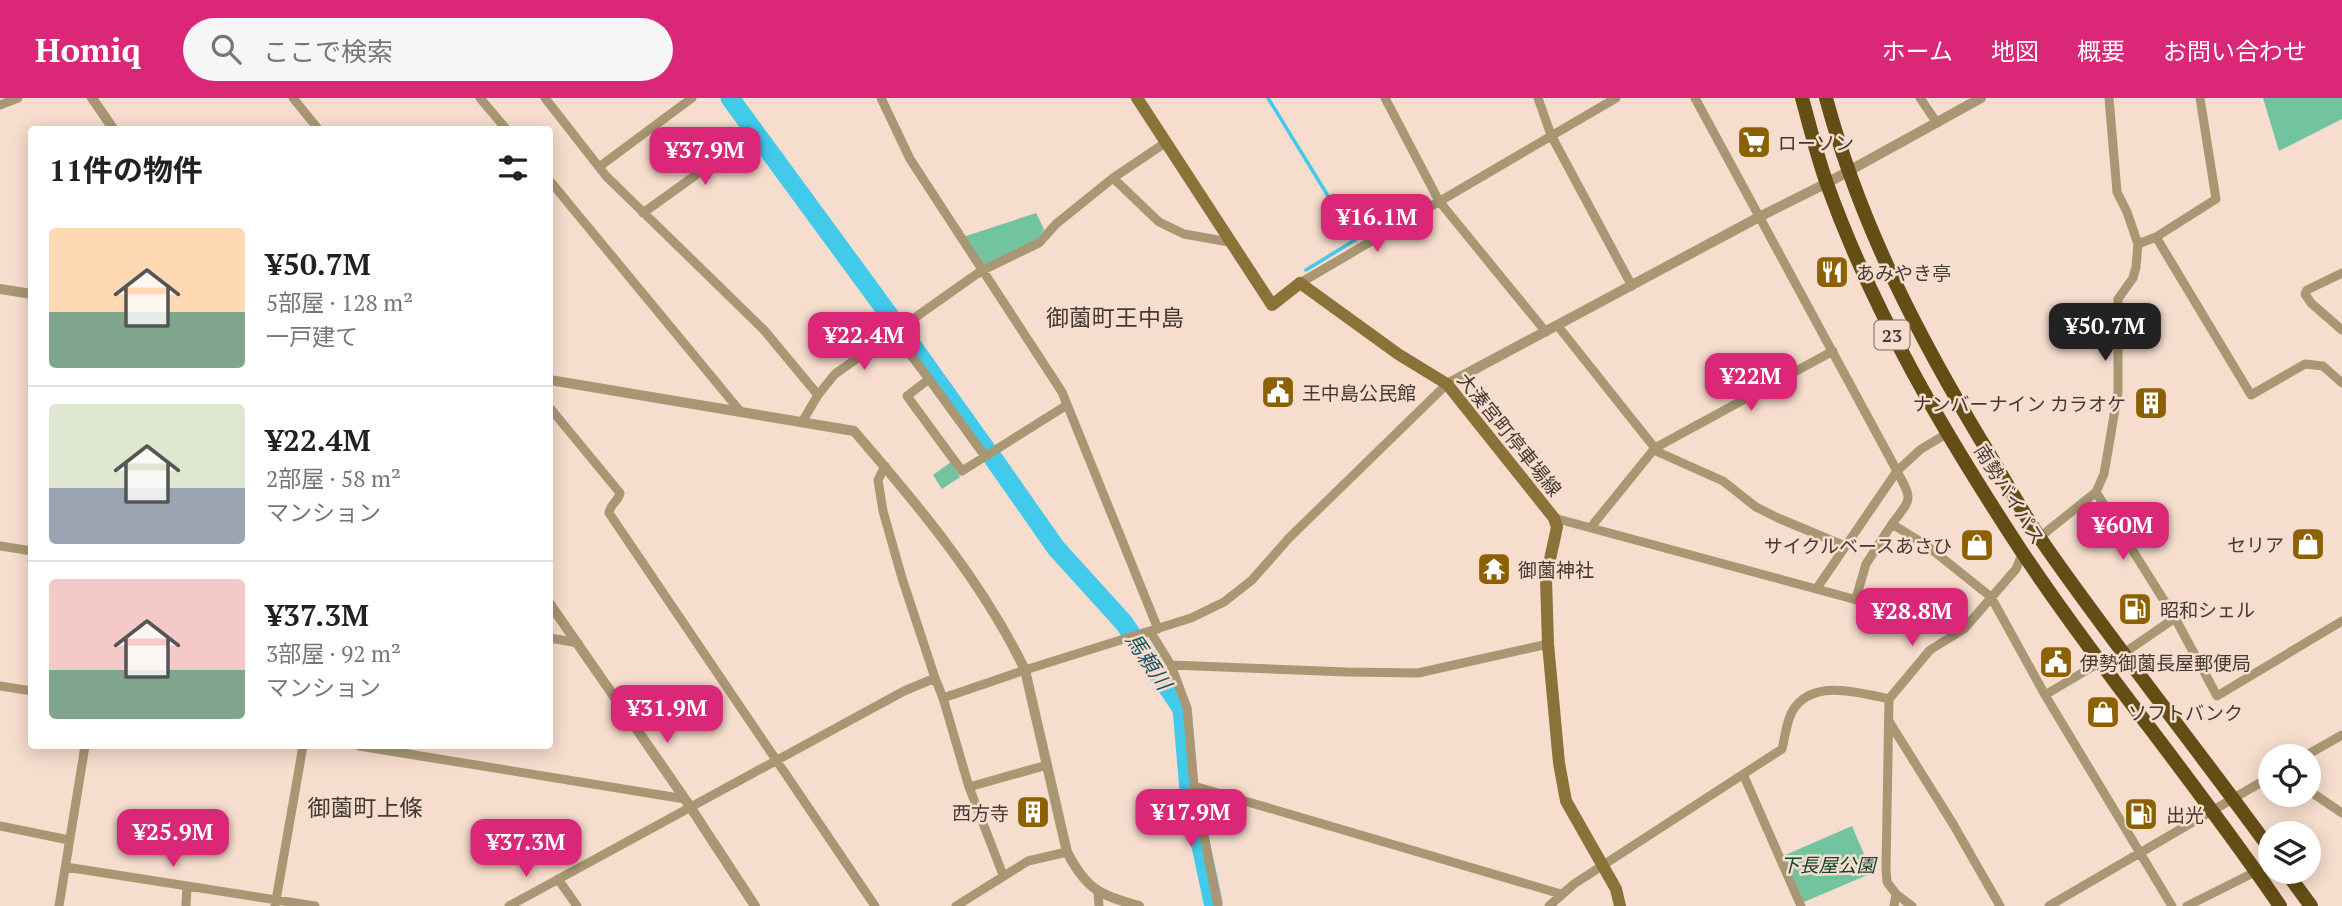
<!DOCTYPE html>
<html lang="ja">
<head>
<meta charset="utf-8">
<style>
	:root { --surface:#fff; --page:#f6f6f6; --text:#222; --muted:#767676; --line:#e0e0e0; --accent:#db2777 }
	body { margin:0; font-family:"PT Serif","Noto Sans JP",serif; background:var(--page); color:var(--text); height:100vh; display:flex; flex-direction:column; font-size:26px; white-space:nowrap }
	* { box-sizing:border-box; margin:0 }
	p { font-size:23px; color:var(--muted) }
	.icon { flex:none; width:38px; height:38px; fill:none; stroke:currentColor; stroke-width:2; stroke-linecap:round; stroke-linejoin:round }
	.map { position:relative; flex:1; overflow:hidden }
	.drawer { position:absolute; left:28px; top:28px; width:525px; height:623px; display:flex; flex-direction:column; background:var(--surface); border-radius:7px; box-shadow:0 4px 18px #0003 }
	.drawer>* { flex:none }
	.tools { position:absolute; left:2258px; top:646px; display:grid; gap:14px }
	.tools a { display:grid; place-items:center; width:63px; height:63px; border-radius:50%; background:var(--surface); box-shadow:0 4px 18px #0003; font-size:35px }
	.price { position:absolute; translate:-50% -60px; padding:0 16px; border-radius:14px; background:var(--accent); color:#fff; font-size:23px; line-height:46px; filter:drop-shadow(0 2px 4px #0008) }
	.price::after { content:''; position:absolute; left:50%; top:42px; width:21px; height:16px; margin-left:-10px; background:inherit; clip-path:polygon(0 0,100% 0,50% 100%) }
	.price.current { background:#222; color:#fff }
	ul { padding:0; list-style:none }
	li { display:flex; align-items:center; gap:21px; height:175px; padding:0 21px }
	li+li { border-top:2px solid var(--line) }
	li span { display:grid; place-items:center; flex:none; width:196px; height:140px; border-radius:7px; color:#555 }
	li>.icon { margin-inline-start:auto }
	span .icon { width:84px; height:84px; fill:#fffc; stroke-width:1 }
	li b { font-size:30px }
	h2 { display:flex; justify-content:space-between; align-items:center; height:84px; padding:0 21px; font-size:30px }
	header { display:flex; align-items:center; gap:42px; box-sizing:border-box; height:98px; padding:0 35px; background:var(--accent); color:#fff }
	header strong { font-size:33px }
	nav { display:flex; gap:38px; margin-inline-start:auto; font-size:24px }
	.search { width:490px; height:63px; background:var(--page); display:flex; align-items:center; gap:18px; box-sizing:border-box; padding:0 24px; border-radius:38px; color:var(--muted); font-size:26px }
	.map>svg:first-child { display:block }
	.green { fill:#72c4a1 }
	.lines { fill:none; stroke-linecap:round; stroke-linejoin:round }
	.stream { stroke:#42caea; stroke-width:3.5 }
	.river { stroke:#42caea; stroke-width:19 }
	.minor { stroke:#a89772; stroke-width:9 }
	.tertiary { stroke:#a89772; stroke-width:10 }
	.secondary { stroke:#8b7238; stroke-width:12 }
	.trunk { stroke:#654e16; stroke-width:14 }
	.labels { text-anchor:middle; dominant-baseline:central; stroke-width:5; stroke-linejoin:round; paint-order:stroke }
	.shield { fill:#f6ddcd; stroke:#796b62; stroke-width:2 }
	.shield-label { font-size:18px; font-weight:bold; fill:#443a34 }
	.poi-label { font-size:19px; fill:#443a34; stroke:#f6ddcd; text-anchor:start }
	.street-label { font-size:19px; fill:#443a34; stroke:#f6ddcd }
	.park-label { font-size:19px; font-style:italic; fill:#124331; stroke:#f6ddcd }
	.water-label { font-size:21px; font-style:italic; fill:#1c5361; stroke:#f6ddcd }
	.quarter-label { font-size:23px; fill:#443a34; stroke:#f6ddcd }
</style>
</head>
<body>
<header>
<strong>Homiq</strong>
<div class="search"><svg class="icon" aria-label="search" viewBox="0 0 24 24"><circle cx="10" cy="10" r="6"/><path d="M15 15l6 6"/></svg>ここで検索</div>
<nav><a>ホーム</a><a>地図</a><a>概要</a><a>お問い合わせ</a></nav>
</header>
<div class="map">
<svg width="2342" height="808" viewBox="0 0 2342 808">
	<rect width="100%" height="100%" fill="#f6ddcd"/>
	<!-- green -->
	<path class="green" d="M2263 0H2342V21L2279 53Z
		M1036 115 1044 131 1035 145 981 168 963 139Z
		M951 364 960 379 942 391 933 377Z
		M1852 728 1872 775 1804 804 1783 758Z"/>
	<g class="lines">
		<!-- stream -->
		<path class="stream" d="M1268 0 1355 142 1306 172"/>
		<!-- river -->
		<path class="river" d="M730 0 895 225
			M906 239 986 351
			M993 360 1056 450 1124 525 1182 611 1189 692 1213 804"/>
		<!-- minor -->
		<path class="minor" d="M293 0 319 32
			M480 0 507 32
			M545 0 606 78 764 232 818 297
			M881 0 910 61 1062 294 1158 531
			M1385 0 1439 103 1546 234
			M1538 0 1551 37 1632 188
			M1695 0 1897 373 1817 490
			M1920 0 1937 25
			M0 7 18 0
			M599 69 692 0
			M1113 80 1159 124 1184 136 1229 144
			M550 83 740 313
			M643 115 750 38
			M2156 139 2251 297 2305 266 2323 268 2342 285
			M2138 146 2156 139 2216 101 2200 0
			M2342 175 2307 192 2305 196 2311 205 2342 232
			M1300 185 1616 0
			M1557 227 1658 354 1723 383 1756 409 1778 420 1845 448
			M894 235 929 281 907 298 962 373 1067 307
			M929 281 985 358
			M550 310 620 395C618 404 610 406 609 415L875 808
			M802 324 818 297 835 276 981 173 1039 145 1056 126 1113 80 1165 45
			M1948 335 1921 351 1897 373C1913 403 1912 399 1892 426L1926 447 1991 499 2045 597 2172 808
			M885 368 878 382 883 413 902 480 935 580
			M2096 394 2175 520 2217 598 2342 523
			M1554 420 1964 531
			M1591 429 1655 350 1833 253
			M2040 439 2096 394 2104 376 2118 294V201L2133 180 2136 169 2138 146 2127 114 2117 94 2109 0
			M0 448 32 453
			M1856 500 1866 466 1892 426
			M1150 533 1171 567
			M550 540 578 545
			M2124 555 2175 520
			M0 588 32 593
			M2045 597 2102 563
			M943 600 969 689 1003 777
			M1890 625 1953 726 2000 808
			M359 648 685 701
			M2305 658 2342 637
			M1743 676 1801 808
			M1194 688 1561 796
			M969 689 1047 667
			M2308 692 2342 715
			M0 728 69 742
			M66 769 315 808
			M558 781 577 808
			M1098 795 1099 808
			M1896 796 1912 808
			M59 808 85 648
			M186 808 187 788
			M275 808 303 648
			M509 808 904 593 935 580 943 600 1025 572 1191 520 1224 504 1252 482 1289 440 1447 286
			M956 808 1028 763 1067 754
			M1218 808 1194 688 1187 610 1171 567 1347 574 1418 575 1548 546
			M1549 808 1574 786 1782 651C1785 639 1787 619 1795 609 1816 581 1861 595 1889 601
			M1894 808 1896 796 1887 784 1886 771 1889 601 1930 552 1964 531 2016 471 2023 454
			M2049 808 2270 679
			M2187 808 2257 773"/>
		<!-- tertiary -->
		<path class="tertiary" d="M92 0 114 32
			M0 191 32 196
			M550 282 854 333C918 407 982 483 1025 572L1067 754C1087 792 1098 796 1139 808
			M1447 286 1761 118 1827 85 1981 0
			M550 506 685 701 755 808"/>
		<!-- secondary -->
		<path class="secondary" d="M1137 0 1272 207 1300 185 1398 256 1447 286 1554 420 1557 429 1546 480 1548 546 1559 665 1566 703 1616 791 1620 808"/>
		<!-- trunk -->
		<path class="trunk" d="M1802 0C1810 29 1817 58 1827 86 1874 217 1946 338 2022 454 2103 575 2198 687 2280 808
			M1826 0C1860 127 1920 242 1988 354 2007 386 2025 419 2046 449 2118 552 2196 649 2270 751
			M2286 774 2311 808"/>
	</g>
	<!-- icons -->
	<defs>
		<g id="supermarket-square" transform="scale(1.75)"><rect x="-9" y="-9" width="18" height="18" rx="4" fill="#8b6103" stroke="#f6ddcd"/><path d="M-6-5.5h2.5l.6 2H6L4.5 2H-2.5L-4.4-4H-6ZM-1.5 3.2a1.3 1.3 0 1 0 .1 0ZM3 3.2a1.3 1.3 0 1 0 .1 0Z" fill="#fff"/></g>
		<g id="restaurant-square" transform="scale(1.75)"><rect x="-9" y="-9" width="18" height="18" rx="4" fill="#8b6103" stroke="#f6ddcd"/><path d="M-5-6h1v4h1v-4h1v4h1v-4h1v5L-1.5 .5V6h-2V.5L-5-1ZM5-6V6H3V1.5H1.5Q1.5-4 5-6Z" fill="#fff"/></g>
		<g id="civic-square" transform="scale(1.75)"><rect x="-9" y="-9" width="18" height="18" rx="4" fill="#8b6103" stroke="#f6ddcd"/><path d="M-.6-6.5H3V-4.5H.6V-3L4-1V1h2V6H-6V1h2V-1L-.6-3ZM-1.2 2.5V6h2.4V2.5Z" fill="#fff"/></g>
		<g id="building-square" transform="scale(1.75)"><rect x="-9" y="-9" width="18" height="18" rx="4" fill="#8b6103" stroke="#f6ddcd"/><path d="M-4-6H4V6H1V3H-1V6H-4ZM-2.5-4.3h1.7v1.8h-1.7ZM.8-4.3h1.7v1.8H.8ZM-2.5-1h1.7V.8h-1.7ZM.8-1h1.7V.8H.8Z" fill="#fff"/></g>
		<g id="shop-square" transform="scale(1.75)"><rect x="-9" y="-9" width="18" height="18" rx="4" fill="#8b6103" stroke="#f6ddcd"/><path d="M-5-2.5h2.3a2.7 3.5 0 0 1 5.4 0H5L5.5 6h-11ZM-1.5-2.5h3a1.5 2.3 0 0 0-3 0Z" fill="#fff"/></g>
		<g id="temple-square" transform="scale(1.75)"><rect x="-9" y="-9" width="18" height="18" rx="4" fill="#8b6103" stroke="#f6ddcd"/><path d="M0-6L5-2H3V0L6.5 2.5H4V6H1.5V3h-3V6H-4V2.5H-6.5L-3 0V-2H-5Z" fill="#fff"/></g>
		<g id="fuel-square" transform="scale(1.75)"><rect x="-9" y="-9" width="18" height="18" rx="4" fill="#8b6103" stroke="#f6ddcd"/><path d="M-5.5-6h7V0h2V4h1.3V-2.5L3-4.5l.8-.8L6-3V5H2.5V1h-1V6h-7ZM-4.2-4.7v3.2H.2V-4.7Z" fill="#fff"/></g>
	</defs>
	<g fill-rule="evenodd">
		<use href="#supermarket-square" x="1754" y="44"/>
		<use href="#restaurant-square" x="1832" y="174"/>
		<use href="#civic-square" x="1278" y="294"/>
		<use href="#building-square" x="2151" y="305"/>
		<use href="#shop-square" x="2308" y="446"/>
		<use href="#shop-square" x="1977" y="447"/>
		<use href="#temple-square" x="1494" y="471"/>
		<use href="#fuel-square" x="2135" y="511"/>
		<use href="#civic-square" x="2056" y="564"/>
		<use href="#shop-square" x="2103" y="614"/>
		<use href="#building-square" x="1033" y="714"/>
		<use href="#fuel-square" x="2141" y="716"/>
	</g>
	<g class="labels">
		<!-- shield labels -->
		<rect class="shield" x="1874.5" y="222.5" width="35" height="29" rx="5"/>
		<g class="shield-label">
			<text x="1892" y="237">23</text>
		</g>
		<!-- poi labels -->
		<g class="poi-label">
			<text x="1778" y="44">ローソン</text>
			<text x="1856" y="174">あみやき亭</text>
			<text x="1302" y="294">王中島公民館</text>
			<text x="2126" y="305" text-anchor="end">ナンバーナイン カラオケ</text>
			<text x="2284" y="446" text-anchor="end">セリア</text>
			<text x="1952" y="447" text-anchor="end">サイクルベースあさひ</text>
			<text x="1518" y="471">御薗神社</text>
			<text x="2160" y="511">昭和シェル</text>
			<text x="2080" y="564">伊勢御薗長屋郵便局</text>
			<text x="2128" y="614">ソフトバンク</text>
			<text x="1009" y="714" text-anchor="end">西方寺</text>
			<text x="2166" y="716">出光</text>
		</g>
		<!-- street labels -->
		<g class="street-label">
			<text transform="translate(1510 336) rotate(51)">大湊宮町停車場線</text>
			<text transform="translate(2010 396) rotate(58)">南勢バイパス</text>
		</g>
		<!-- park labels -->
		<g class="park-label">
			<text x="1828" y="766">下長屋公園</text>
		</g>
		<!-- water labels -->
		<g class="water-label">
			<text transform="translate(1149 563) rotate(56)">馬頼川</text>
		</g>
		<!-- quarter labels -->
		<g class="quarter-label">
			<text x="1115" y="219">御薗町王中島</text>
			<text x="365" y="709">御薗町上條</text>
		</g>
	</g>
</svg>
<div class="tools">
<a><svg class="icon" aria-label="locate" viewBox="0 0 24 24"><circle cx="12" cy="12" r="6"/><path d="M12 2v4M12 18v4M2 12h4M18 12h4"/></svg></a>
<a><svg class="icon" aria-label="layers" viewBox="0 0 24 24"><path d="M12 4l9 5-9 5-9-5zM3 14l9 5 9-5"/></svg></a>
</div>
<b class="price" style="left:705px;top:89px">¥37.9M</b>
<b class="price" style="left:1377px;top:156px">¥16.1M</b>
<b class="price current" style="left:2105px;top:265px">¥50.7M</b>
<b class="price" style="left:864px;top:274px">¥22.4M</b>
<b class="price" style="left:1751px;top:315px">¥22M</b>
<b class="price" style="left:2123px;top:464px">¥60M</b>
<b class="price" style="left:1912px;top:550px">¥28.8M</b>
<b class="price" style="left:667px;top:647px">¥31.9M</b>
<b class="price" style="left:1191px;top:751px">¥17.9M</b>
<b class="price" style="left:173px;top:771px">¥25.9M</b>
<b class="price" style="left:526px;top:781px">¥37.3M</b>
<section class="drawer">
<h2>11件の物件<svg class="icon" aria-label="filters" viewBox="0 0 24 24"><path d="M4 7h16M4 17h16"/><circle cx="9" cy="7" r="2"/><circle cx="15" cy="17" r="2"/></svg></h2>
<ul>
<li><span style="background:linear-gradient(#ffd9b3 60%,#7fa58c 0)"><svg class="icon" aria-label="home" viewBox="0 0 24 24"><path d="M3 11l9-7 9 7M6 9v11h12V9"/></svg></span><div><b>¥50.7M</b><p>5部屋 · 128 m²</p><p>一戸建て</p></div></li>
<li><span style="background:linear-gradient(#dfe7d0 60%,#9aa5b1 0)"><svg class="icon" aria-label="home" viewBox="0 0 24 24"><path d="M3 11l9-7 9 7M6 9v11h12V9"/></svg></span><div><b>¥22.4M</b><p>2部屋 · 58 m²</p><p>マンション</p></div></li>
<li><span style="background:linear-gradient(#f6c9c9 65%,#7fa58c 0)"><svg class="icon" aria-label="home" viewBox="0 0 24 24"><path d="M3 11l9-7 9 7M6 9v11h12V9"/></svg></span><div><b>¥37.3M</b><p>3部屋 · 92 m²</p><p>マンション</p></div></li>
</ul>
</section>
</div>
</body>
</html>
